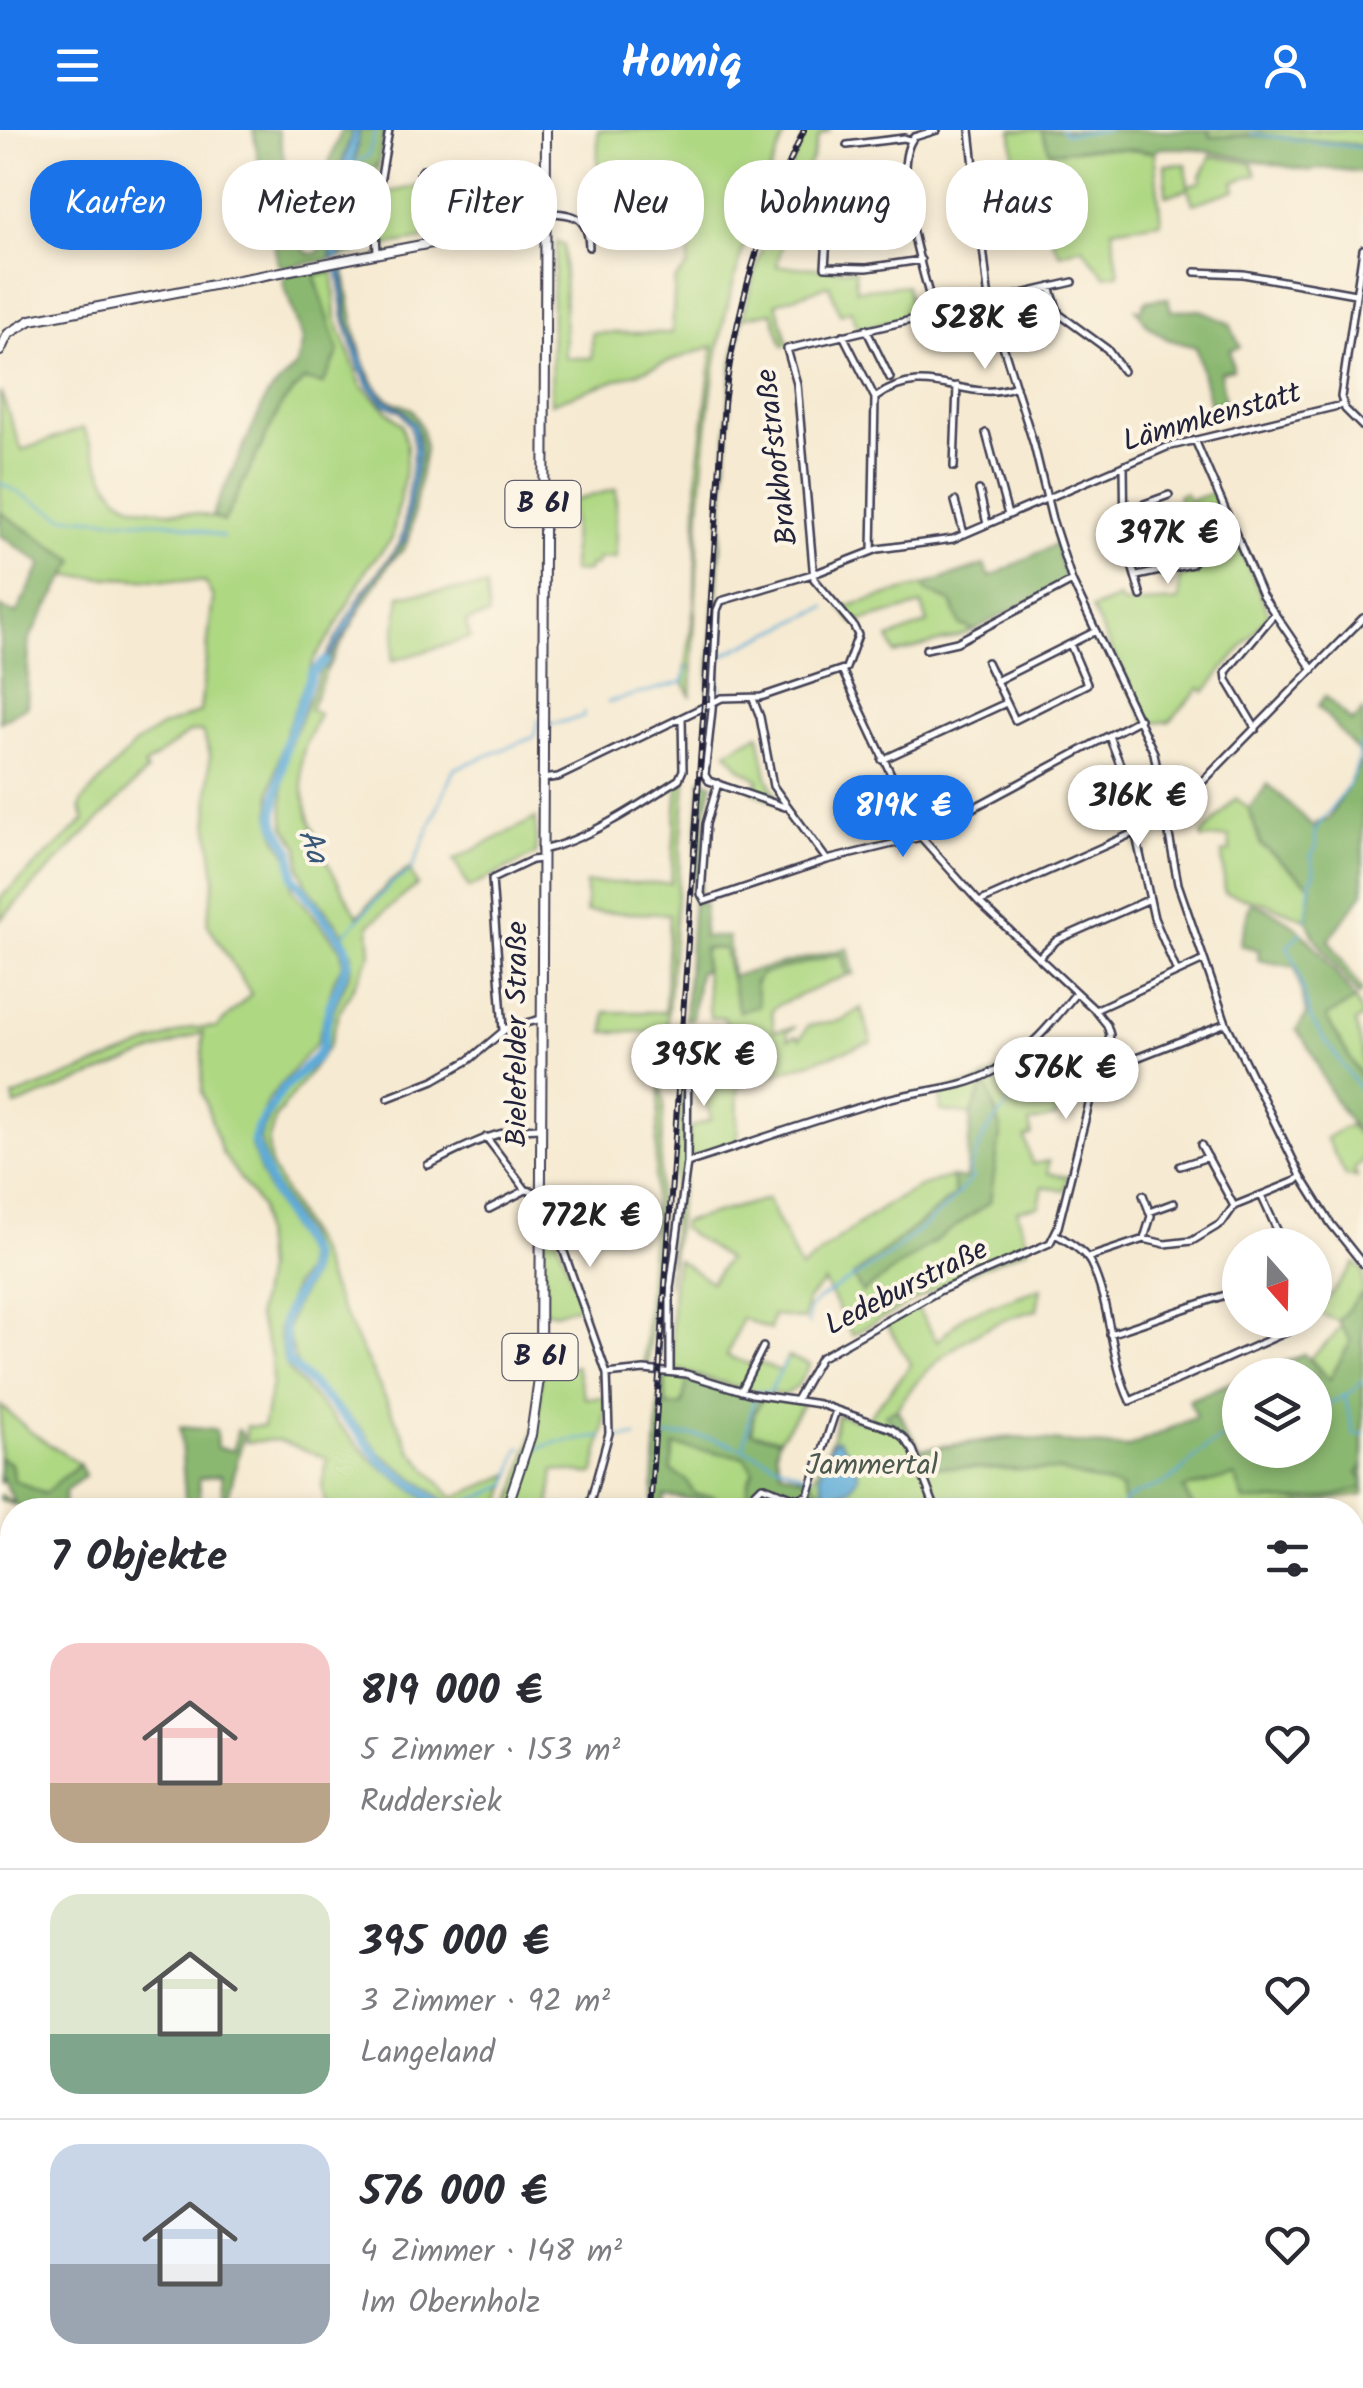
<!DOCTYPE html>
<html lang="de">
<head>
<meta charset="utf-8">
<style>
	:root { --surface:#fff; --page:#f2f2f3; --text:#2b2b33; --muted:#7c7c81; --line:#e1e1e2; --accent:#1a73e8 }
	body { margin:0; font-family:Kalam,sans-serif; background:var(--page); color:var(--text); height:100vh; display:flex; flex-direction:column; font-size:38px; white-space:nowrap }
	* { box-sizing:border-box; margin:0 }
	p { font-size:32px; color:var(--muted) }
	.icon { flex:none; width:55px; height:55px; fill:none; stroke:currentColor; stroke-width:2; stroke-linecap:round; stroke-linejoin:round }
	.map { position:relative; flex:1; overflow:hidden }
	.panel { position:absolute; left:0px; top:1368px; width:1365px; height:892px; display:flex; flex-direction:column; background:var(--surface); border-radius:40px 40px 0 0; box-shadow:0 5px 15px #0003 }
	.panel>* { flex:none }
	.guide { position:absolute; left:30px; top:30px; width:1305px; height:90px; display:flex; gap:20px }
	.needle { width:65px; rotate:160deg }
	.controls { position:absolute; left:1222px; top:1098px; display:grid; gap:20px }
	.controls a { display:grid; place-items:center; width:110px; height:110px; border-radius:50%; background:var(--surface); box-shadow:0 5px 15px #0003; font-size:50px }
	.price { position:absolute; translate:-50% -85px; padding:0 22px; border-radius:35px; background:#fff; color:#222; font-size:32px; line-height:65px; filter:drop-shadow(0 2px 5px #0008) }
	.price::after { content:''; position:absolute; left:50%; top:60px; width:30px; height:22px; margin-left:-15px; background:inherit; clip-path:polygon(0 0,100% 0,50% 100%) }
	.price.selected { background:var(--accent); color:#fff }
	ul { padding:0; list-style:none }
	li { display:flex; align-items:center; gap:30px; height:250px; padding:0 50px }
	li+li { border-top:2px solid var(--line) }
	li span { display:grid; place-items:center; flex:none; width:280px; height:200px; border-radius:30px; color:#555 }
	li>.icon { margin-inline-start:auto }
	span .icon { width:120px; height:120px; fill:#fffc; stroke-width:1 }
	li b { font-size:42px }
	h2 { display:flex; justify-content:space-between; align-items:center; height:120px; padding:0 50px; font-size:42px }
	.pill { padding:0 35px; border-radius:40px; background:var(--surface); box-shadow:0 5px 15px #0003; font-size:35px; line-height:90px }
	.pill.selected { background:var(--accent); color:#fff }
	header { display:flex; justify-content:space-between; align-items:center; height:130px; padding:0 50px; background:var(--accent); color:#fff; font-size:45px; font-weight:800 }
	.map>svg:first-child { display:block }
	.green { fill:#afd883; stroke:#687d5f; stroke-width:2.5 }
	.forest { fill:#8bb871; stroke:#566d56; stroke-width:2.5 }
	.water { fill:#5facd8; stroke:#40678a; stroke-width:2.5 }
	.lines { fill:none; stroke-linecap:round; stroke-linejoin:round }
	.stream { stroke:#5facd8; stroke-width:2.5 }
	.river { stroke:#5facd8; stroke-width:9 }
	.minor-casing { stroke:#424052; stroke-width:10 }
	.major-casing { stroke:#424052; stroke-width:12 }
	.minor { stroke:#fff; stroke-width:5 }
	.major { stroke:#fff; stroke-width:8 }
	.rail-casing { stroke:#22223b; stroke-width:6 }
	.rail { stroke:#fcf5e5; stroke-width:2.5; stroke-dasharray:8; stroke-linecap:butt }
	.labels { text-anchor:middle; dominant-baseline:central; stroke-width:8; stroke-linejoin:round; paint-order:stroke }
	.shield { fill:#fcf5e5; stroke:#63616e; stroke-width:2.5 }
	.shield-label { font-size:28px; font-weight:bold; fill:#22223b }
	.street-label { font-size:30px; fill:#22223b; stroke:#fcf5e5 }
	.park-label { font-size:30px; fill:#4c5951; stroke:#fcf5e5 }
	.water-label { font-size:32px; font-style:italic; fill:#3a597a; stroke:#fcf5e5 }
</style>
</head>
<body>
<header><svg class="icon" aria-label="menu" viewBox="0 0 24 24"><path d="M4 6h16M4 12h16M4 18h16"/></svg>Homiq<svg class="icon" aria-label="person" viewBox="0 0 24 24"><circle cx="12" cy="8" r="4"/><path d="M4 21q1-7 8-7t8 7"/></svg></header>
<div class="map">
<svg width="1363" height="2258" viewBox="0 0 1363 2258">
	<rect width="100%" height="100%" fill="#fcf5e5"/>
	<filter id="ink" filterUnits="userSpaceOnUse"><feTurbulence type="fractalNoise" baseFrequency=".01" numOctaves="2"/><feDisplacementMap in="SourceGraphic" scale="20" xChannelSelector="R" yChannelSelector="G"/><feConvolveMatrix kernelMatrix="1 2 1 2 8 2 1 2 1" color-interpolation-filters="sRGB"/></filter>
	<filter id="wash" filterUnits="userSpaceOnUse"><feTurbulence type="fractalNoise" baseFrequency=".0048" numOctaves="4" result="noise"/><feDisplacementMap in="SourceGraphic" scale="40" xChannelSelector="R" yChannelSelector="G"/><feGaussianBlur stdDeviation="2.25" result="paint"/><feColorMatrix in="noise" values="0 0 0 0 0 0 0 0 0 0 0 0 0 0 0 0 0 1.4 0 .05"/><feComposite in="paint" operator="in"/></filter>
	<g filter="url(#wash)">
		<rect width="100%" height="100%" fill="#f6ead2"/>
		<!-- green -->
		<path class="green" d="M598 0H787C756 73 731 147 717 225 698 337 697 453 691 567L684 552 695 471 698 339 713 216 551 273 552 167 557 112 564 115 565 228H592V203H672L675 150 688 136 690 112H605L597 98Z
			M807 0H831L818 7 812 29 794 63 777 136 855 140 856 160 906 155 913 186 858 199 851 180 840 184 829 155 776 173 788 214 783 216 772 182 742 188 731 266 711 560 708 561 732 237C748 154 773 77 807 0Z
			M1012 0H1041L1051 22 1103 18 1154 22 1161 92 1112 99 1119 144 1105 146 1082 117 1060 124 1036 79 1021 75 1015 52Z
			M1208 0H1363V16L1258 4 1210 7Z
			M1211 26 1252 33 1256 45 1233 52 1235 60 1193 74 1188 59 1166 66 1165 35 1186 34 1188 56 1202 51 1201 47Z
			M379 32 371 103 351 113 345 106 344 96 355 70 357 55Z
			M418 56 426 109 383 116 378 98 381 64Z
			M333 142 336 188 361 255 402 295 407 317 404 348 392 409 368 437 331 505 315 527 286 601 271 660 270 684 276 707 289 728 293 760 341 819 343 834 334 850 317 912 267 971 251 1016 267 1058 305 1126 304 1142 294 1155 278 1198 284 1230 291 1243 372 1330 440 1380H327L322 1357 327 1328 278 1310 246 1312V1296L263 1297 272 1254 271 1225 257 1185 265 1140 260 1077 222 1023 202 962 203 902 15 976 13 967 191 898 217 897 251 864 207 793 215 747 208 691 210 623 202 602H190L144 636 147 641 0 790V768L85 690 80 678 82 671 135 614 161 597 200 582 213 468 205 452 67 446 75 430 0 382V261L22 320 83 298C94 319 103 351 119 367 139 387 196 376 224 392L282 273 304 250 315 146Z
			M616 359V428L597 429V435L589 436 588 441 572 442 573 371Z
			M1215 362 1269 484 1205 562 1200 558 1170 591 1147 594 1092 479 1119 468 1121 473 1126 474 1179 471V447H1185V439L1194 437 1193 430 1197 429 1178 365 1185 363 1189 371Z
			M924 455 926 461 951 472 960 495 974 500C948 512 922 515 895 524L889 508 928 493 922 475 854 493 841 478Z
			M486 457 489 485 466 492 470 508 392 531 400 465Z
			M322 538 327 539 310 579 319 583C314 597 304 613 302 627 297 684 330 740 358 786L390 752 409 739 417 755 369 795 371 824 338 885 329 916 276 987 268 1012 271 1037 318 1123 331 1158 411 1320 453 1368 511 1344 500 1380H452L445 1371 380 1323 362 1299 302 1243 295 1230 287 1200 294 1177 312 1145 313 1128 304 1104 270 1047 260 1008 278 970 322 921 333 881 351 840 352 824 342 801 306 754 300 738 299 717 285 696 283 680V644L288 619Z
			M759 604 767 646 776 667 775 672 753 661 759 650 741 639 727 622Z
			M686 650 662 959 664 972 648 1237 644 1236 663 902H605L606 882H665L669 784 586 782V753H671L678 653Z
			M1236 668 1249 679 1261 715 1311 756 1307 790 1268 774 1225 763 1222 723 1230 721 1229 707 1202 709 1201 706Z
			M536 688V724L469 758 454 730Z
			M703 818 724 819 739 881 761 844 842 823 847 845 780 874 772 880 774 901 796 897 787 902 788 909 796 906 800 909 808 896 843 890 861 878 872 912 738 956 737 1014 693 1028 688 1025 689 998 712 989 699 958 688 962 690 939 730 926 728 918 734 915 724 887 710 888Z
			M1355 870 1363 887 1355 892 1363 922V950L1325 887Z
			M684 906 686 1021 668 1156Z
			M1014 931 1036 960 1056 946 1066 953 1055 977 1057 987 1029 993 1032 1005 1025 1008 1032 1034 1049 1031 1048 1043 1068 1047 1064 1061 1043 1056 1039 1076 1017 1080 1028 1118 948 1152 852 1205 824 1152 807 1170 804 1190 773 1185 770 1200 742 1188 727 1226 752 1235 758 1232 780 1241 788 1227 810 1234 797 1257 785 1265 749 1260 675 1239C670 1202 670 1166 677 1129L711 1152 727 1129 681 1098 682 1092 767 1069 801 1139C835 1111 911 1051 952 1047L955 1065 854 1146 990 1071 986 952 971 985 941 981V961L975 954Z
			M1349 995 1363 1010V1030L1354 1040 1357 1047 1346 1046 1326 1008Z
			M545 1076 582 1175 555 1183 543 1180V1077Z
			M1355 1133 1363 1141V1162L1338 1191 1317 1183Z
			M1041 1158 1037 1180C979 1193 928 1230 896 1280L921 1319 1008 1307 1129 1319 1198 1287 1190 1270 1240 1248V1320H1315L1330 1251 1310 1228 1332 1208 1363 1169V1352L1283 1370 1303 1371 1363 1358V1365L1269 1380H769L762 1373 759 1380H725L701 1368 658 1365 670 1340 665 1247 668 1243C714 1250 750 1312 771 1350L807 1362 833 1306 837 1284 864 1292 911 1235 886 1193 917 1178 937 1211 965 1185Z
			M550 1215 552 1225 563 1239 576 1236 585 1268H606L604 1300 594 1344 554 1340 550 1375 574 1380H510L538 1287 544 1217Z
			M762 1268 804 1273 779 1309 751 1302 754 1283Z
			M0 1275 31 1302 79 1334 45 1364 14 1350 11 1334 0 1327Z
			M0 1632 12 1633V1727L0 1703Z
			M773 2248H886L876 2258H780Z"/>
		<!-- forest -->
		<path class="forest" d="M253 0H278L303 119 309 124 317 123 322 117C322 106 319 96 319 85 318 59 332 24 342 0H353C340 41 320 85 332 129L286 137 278 134Z
			M360 0H385L379 32 357 55 355 70 344 96 347 111 354 112 371 103 366 121 341 127C329 85 336 77 352 40 357 28 356 13 360 0Z
			M1041 0H1208L1211 7C1263 4 1311 8 1363 16V42L1323 38 1310 41 1189 18H1161L1154 22 1103 18 1050 22Z
			M417 120 385 131 344 139C352 176 356 245 389 269 396 273 405 276 412 279L422 299 425 319 410 406 404 419 391 431 369 465 327 539 322 538 351 494 364 465 383 436 405 409 419 321 418 303 398 277 384 268 370 250 347 189 342 133Z
			M333 135 337 139 315 147 339 222 323 254 304 250 282 274 224 392 212 385 267 266 297 235 303 211 283 152 287 144Z
			M1168 168 1171 181 1201 180 1230 194 1240 217 1230 220 1233 239 1220 242 1225 271 1210 275 1196 217 1167 209 1148 196 1136 179 1141 180 1146 171Z
			M0 382 75 431 29 509 27 576 0 592V477L16 484 42 434 0 405Z
			M1056 414 1066 452 974 500 960 495 951 472 926 461 924 455 984 435 990 447Z
			M1325 566 1352 592 1363 580V628L1318 576Z
			M1363 629V763L1329 810 1362 861 1358 866 1315 808 1307 790 1311 756 1261 715 1249 679 1268 654 1316 699V693L1328 690Z
			M701 649 713 654 705 682 699 774H705L703 807H728L732 846 848 818 854 844 847 845 841 824 761 844 755 852 759 876 739 882 724 819 704 818V841L699 842 692 889H685Z
			M1250 773C1298 784 1328 832 1355 870L1326 887 1363 950V1010C1352 994 1341 981 1331 964 1316 937 1318 925 1296 900L1307 884 1295 837 1258 830 1259 820 1240 815Z
			M986 950 1001 999 990 1072 862 1163 853 1146 955 1065 952 1047 966 1049 971 985Z
			M1363 1162V1338L1358 1342 1363 1349V1358C1326 1372 1284 1371 1244 1371L1235 1346 1183 1359 1194 1378 1191 1380H1130L1123 1372 1121 1358 1060 1341 925 1336 913 1315 885 1284 897 1279 921 1320 1016 1308 1127 1318 1196 1287 1189 1270 1240 1251V1320H1315V1245H1257L1304 1224 1329 1250 1351 1211 1338 1191Z
			M661 1246 665 1247 666 1276 682 1275 688 1246 762 1268 754 1283 751 1302 779 1309 776 1322 781 1341C789 1343 798 1345 806 1348 828 1359 812 1367 846 1362L848 1370 870 1380H764L747 1367 748 1351 754 1341 744 1327 674 1316 671 1340 686 1350 695 1364 713 1366 721 1372 664 1366 663 1380H652Z
			M180 1297 216 1300 217 1318 234 1320 237 1300 241 1302 243 1307 227 1372 223 1377 219 1376V1369L223 1368 221 1345 199 1348 201 1380H192L185 1367Z
			M0 1327 11 1334 14 1350 44 1364 79 1334 85 1345 65 1362 63 1379 29 1380 0 1370V1365L15 1373 2 1348 0 1354Z"/>
		<!-- water -->
		<path class="water" d="M353 0H360C356 13 357 28 352 40 336 77 329 85 341 127L332 129 327 85Z
			M342 133 347 189 370 250 384 268 404 281 415 295 419 321 405 410 383 436 364 465 351 494 322 538 320 537 362 463 399 415 403 401 414 318 410 296 401 282 384 274 369 257 359 238 344 188 338 142 333 135Z
			M838 1309 855 1331 859 1346 851 1359 830 1366 825 1363 820 1344 832 1312Z"/>
		<g class="lines">
			<!-- stream -->
			<path class="stream" d="M1061 0 1066 4 1109 0
				M1251 4 1363 18
				M350 36 368 26 376 0
				M0 353 64 387 175 393 223 407
				M723 561 718 554 719 527 826 477
				M608 572 683 552 688 537
				M548 590 549 595 583 587 584 582
				M1306 790 1311 751 1315 742 1311 726 1316 717 1315 700C1329 680 1363 645 1358 619L1363 613
				M1301 802 1287 817 1295 831 1311 890 1363 964
				M340 809 392 753 411 741 454 639 534 607 538 590
				M1074 915 1089 923
				M970 1044 969 1041 985 1004 1007 976 1047 941
				M808 1194 809 1179 819 1169 891 1124 944 1079 973 1047
				M755 1261 769 1263 786 1231
				M1345 1267 1354 1304H1363
				M1315 1282 1353 1261 1363 1250
				M666 1307C721 1298 761 1331 810 1346
				M614 1308 636 1307
				M744 1316 754 1268
				M533 1320 554 1313 602 1307
				M823 1364 828 1370 856 1380
				M936 1366 1043 1380
				M448 1380 508 1355 519 1319 522 1318
				M913 1380 926 1366
				M1120 1380C1125 1362 1155 1360 1170 1350 1198 1330 1201 1312 1240 1304
				M1352 1557 1363 1573"/>
			<!-- river -->
			<path class="river" d="M325 531 312 543 286 613 274 684 277 697 291 721 294 748 346 816 348 832 329 878 322 916 316 927 282 960 258 998 254 1012 272 1059 309 1126 308 1144 291 1173 283 1194 288 1231 358 1301 380 1330 448 1380"/>
		</g>
	</g>
	<g filter="url(#ink)">
		<g class="lines">
			<!-- minor casing -->
			<g class="minor-casing">
				<path id="minor" d="M970 0 989 171 1034 315 1052 389 1072 451 1154 623 1178 754 1226 893 1301 1046 1331 1094 1363 1134
					M847 15 904 8 910 10
					M907 59 830 66 825 137 867 138 921 130
					M546 83C573 83 588 86 589 117
					M827 92H867L910 85
					M429 113 420 44 424 39 447 35
					M1363 119 1341 267 1345 279 1363 297
					M377 123 375 82 389 0
					M1195 142 1243 144 1355 164
					M1050 157 1059 184 1107 219 1123 241
					M934 183C925 145 888 39 914 7L937 0
					M866 199 890 248
					M843 205 875 268
					M986 303 1008 385
					M1195 310 1262 465 1313 540
					M1124 335 1125 412 1141 466
					M954 337 957 256
					M979 360 987 394
					M955 371 964 404
					M1125 381 1169 365
					M872 421 875 268C929 229 966 276 1016 256
					M1137 446 1192 434
					M926 519 957 512 1072 451
					M987 532 1015 590 1087 554 1070 514
					M996 551 1096 501
					M753 569 760 587 773 656 827 730
					M1256 599 1227 550 1226 542 1275 483
					M1109 606 1121 637 1154 788 1177 842
					M882 630 1006 573
					M542 649 558 647 722 568 761 567 846 538 858 505 853 495 814 449 797 254 787 219 1073 152
					M718 653 706 694 701 764 705 771 827 730 917 708 1140 589
					M785 677 709 651 705 645 712 580 717 480 721 471 819 442 878 419 953 409 1167 317 1342 275
					M541 720C586 711 641 674 679 649L683 640 682 588
					M979 772 1167 688 1363 488
					M1039 827 1057 810 1150 769
					M1095 880 1204 830
					M503 900 492 749 532 730 541 729
					M1098 943 1226 893
					M388 968 434 950 469 930 507 898 541 889
					M486 1007 526 1060 540 1063
					M1201 1015 1234 1076
					M687 1033 688 924
					M428 1035C465 1017 498 998 540 998
					M1180 1036 1208 1027
					M1143 1065 1151 1086 1144 1109
					M1261 1065 1284 1115
					M542 1069 552 1088 607 1244 609 1303 588 1380
					M489 1079 526 1060
					M1149 1082 1174 1073
					M1055 1104C1068 1111 1085 1121 1091 1134 1111 1175 1110 1228 1130 1271L1287 1202 1304 1190
					M1144 1109 1165 1114 1192 1111 1222 1093 1234 1076 1296 1051 1301 1046
					M1087 1128 1144 1109
					M1315 1162 1325 1171 1315 1182
					M1110 1204 1240 1160
					M670 1242V1158L687 1033C752 1012 817 989 884 970 921 959 959 961 994 941 1029 922 1052 893 1076 863
					M607 1244 644 1240 686 1244 752 1264 819 1274 892 1299 904 1308 913 1320 936 1380
					M741 1261 763 1217
					M796 1270 820 1228 939 1161 1050 1113 1058 1097 1089 974 1110 905 1107 895 1095 880 979 772 920 706 842 540
					M762 1380 754 1364 762 1356 797 1369 808 1365 836 1280
					M1352 1522H1363
					M0 1709 12 1735
					M1352 1792 1363 1787
					M1352 1908 1361 1919 1352 1928
					M764 2248 772 2258
					M1222 2248 1232 2258
					M1302 2248 1306 2258
					M893 2258 903 2248
					M1358 2258 1363 2256"/>
			</g>
			<!-- major casing -->
			<g class="major-casing">
				<path id="major" d="M0 221 8 204 31 190 484 103 526 85 545 83
					M506 1380 531 1305 540 1242 546 0
					M1352 2080 1363 2070
					M397 2258 401 2248
					M1159 2258 1171 2248"/>
			</g>
			<!-- minor -->
			<use href="#minor" class="minor"/>
			<!-- major -->
			<use href="#major" class="major"/>
			<!-- rail casing -->
			<g class="rail-casing">
				<path id="rail" d="M650 1380 724 273C736 178 763 87 804 0
					M561 2258 564 2248"/>
			</g>
			<!-- rail -->
			<use href="#rail" class="rail"/>
		</g>
	</g>
	<g class="labels">
		<!-- shield labels -->
		<g class="shield">
			<rect x="505.5" y="351" width="75" height="46" rx="8"/>
			<rect x="502.5" y="1204" width="75" height="46" rx="8"/>
		</g>
		<g class="shield-label">
			<text x="543" y="374">B 61</text>
			<text x="540" y="1227">B 61</text>
		</g>
		<!-- street labels -->
		<g class="street-label">
			<text transform="translate(1212 288) rotate(-16)">Lämmkenstatt</text>
			<text transform="translate(778 327) rotate(-97)">Brakhofstraße</text>
			<text transform="translate(518 904) rotate(-90)">Bielefelder Straße</text>
			<text transform="translate(907 1158) rotate(-27)">Ledeburstraße</text>
		</g>
		<!-- park labels -->
		<g class="park-label">
			<text x="872" y="1336">Jammertal</text>
		</g>
		<!-- water labels -->
		<g class="water-label">
			<text transform="translate(312 716) rotate(70)">Aa</text>
		</g>
	</g>
</svg>
<div class="controls">
<a><svg class="needle" viewBox="-14 -14 28 28"><path d="M0-13l5 13h-10z" fill="#e53935"/><path d="M0 13l5-13h-10z" fill="#7c7c81"/></svg></a>
<a><svg class="icon" aria-label="layers" viewBox="0 0 24 24"><path d="M12 4l9 5-9 5-9-5zM3 14l9 5 9-5"/></svg></a>
</div>
<b class="price" style="left:985px;top:242px">528K €</b>
<b class="price" style="left:1168px;top:457px">397K €</b>
<b class="price" style="left:1138px;top:720px">316K €</b>
<b class="price selected" style="left:903px;top:730px">819K €</b>
<b class="price" style="left:704px;top:979px">395K €</b>
<b class="price" style="left:1066px;top:992px">576K €</b>
<b class="price" style="left:590px;top:1140px">772K €</b>
<div class="guide">
<a class="pill selected">Kaufen</a>
<a class="pill">Mieten</a>
<a class="pill">Filter</a>
<a class="pill">Neu</a>
<a class="pill">Wohnung</a>
<a class="pill">Haus</a>
</div>
<section class="panel">
<h2>7 Objekte<svg class="icon" aria-label="filters" viewBox="0 0 24 24"><path d="M4 7h16M4 17h16"/><circle cx="9" cy="7" r="2"/><circle cx="15" cy="17" r="2"/></svg></h2>
<ul>
<li><span style="background:linear-gradient(#f6c9c9 70%,#b9a48a 0)"><svg class="icon" aria-label="home" viewBox="0 0 24 24"><path d="M3 11l9-7 9 7M6 9v11h12V9"/></svg></span><div><b>819 000 €</b><p>5 Zimmer · 153 m²</p><p>Ruddersiek</p></div><svg class="icon" aria-label="heart" viewBox="0 0 24 24"><path d="M12 20l-8-8c-3-5 5-10 8-4 3-6 11-1 8 4z"/></svg></li>
<li><span style="background:linear-gradient(#dfe7d0 70%,#7fa58c 0)"><svg class="icon" aria-label="home" viewBox="0 0 24 24"><path d="M3 11l9-7 9 7M6 9v11h12V9"/></svg></span><div><b>395 000 €</b><p>3 Zimmer · 92 m²</p><p>Langeland</p></div><svg class="icon" aria-label="heart" viewBox="0 0 24 24"><path d="M12 20l-8-8c-3-5 5-10 8-4 3-6 11-1 8 4z"/></svg></li>
<li><span style="background:linear-gradient(#c9d6e8 60%,#9aa5b1 0)"><svg class="icon" aria-label="home" viewBox="0 0 24 24"><path d="M3 11l9-7 9 7M6 9v11h12V9"/></svg></span><div><b>576 000 €</b><p>4 Zimmer · 148 m²</p><p>Im Obernholz</p></div><svg class="icon" aria-label="heart" viewBox="0 0 24 24"><path d="M12 20l-8-8c-3-5 5-10 8-4 3-6 11-1 8 4z"/></svg></li>
</ul>
</section>
</div>
</body>
</html>
